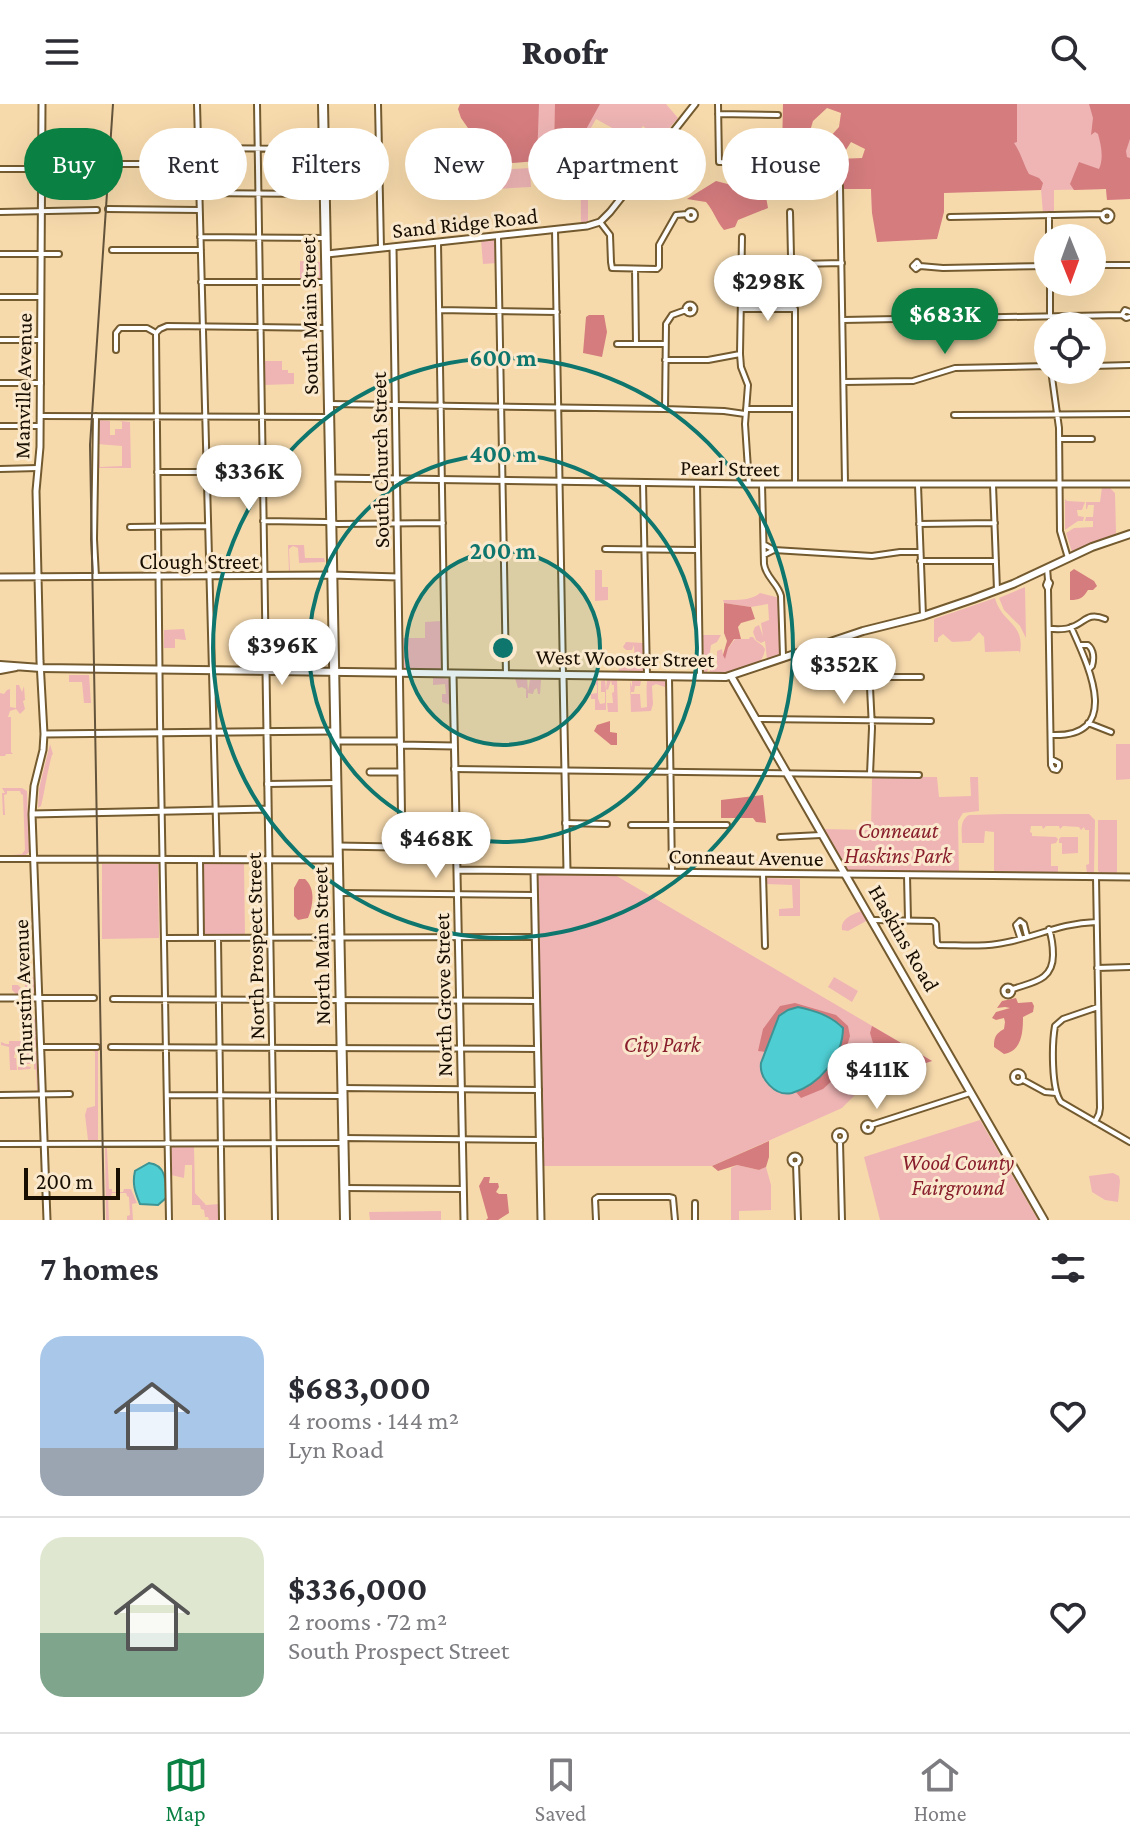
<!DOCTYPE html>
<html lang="en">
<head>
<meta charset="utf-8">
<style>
	:root { --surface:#fff; --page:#f2f2f3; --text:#2b2b33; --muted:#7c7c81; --line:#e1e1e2; --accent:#0b8043 }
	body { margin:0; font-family:"Crimson Pro",serif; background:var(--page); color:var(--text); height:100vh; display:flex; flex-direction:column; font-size:30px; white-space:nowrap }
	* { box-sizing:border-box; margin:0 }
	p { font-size:26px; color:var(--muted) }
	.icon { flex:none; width:44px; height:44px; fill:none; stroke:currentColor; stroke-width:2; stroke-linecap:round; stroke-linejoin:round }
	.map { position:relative; height:1116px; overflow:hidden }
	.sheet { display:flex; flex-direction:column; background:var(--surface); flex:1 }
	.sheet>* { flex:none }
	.banner { position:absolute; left:24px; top:24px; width:1082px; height:72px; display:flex; gap:16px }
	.needle { width:52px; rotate:179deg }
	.fabs { position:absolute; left:1034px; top:120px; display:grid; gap:16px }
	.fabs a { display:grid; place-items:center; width:72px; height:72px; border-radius:50%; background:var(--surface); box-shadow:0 8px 32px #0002; font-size:40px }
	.scale { position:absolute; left:24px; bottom:20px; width:96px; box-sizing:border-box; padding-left:8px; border:4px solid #180e01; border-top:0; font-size:22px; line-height:28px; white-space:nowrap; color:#180e01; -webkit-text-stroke:6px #fbe9ce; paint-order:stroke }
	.price { position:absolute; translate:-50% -68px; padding:0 18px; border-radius:28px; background:#fff; color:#222; font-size:26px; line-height:52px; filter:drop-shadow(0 2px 4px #0008) }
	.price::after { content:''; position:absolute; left:50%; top:48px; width:24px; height:18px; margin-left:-12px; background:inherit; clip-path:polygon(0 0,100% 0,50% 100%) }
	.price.current { background:var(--accent); color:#fff }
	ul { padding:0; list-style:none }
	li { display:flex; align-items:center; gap:24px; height:200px; padding:0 40px }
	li+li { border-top:2px solid var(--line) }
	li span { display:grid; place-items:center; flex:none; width:224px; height:160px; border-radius:24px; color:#555 }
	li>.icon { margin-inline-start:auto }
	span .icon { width:96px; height:96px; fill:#fffc; stroke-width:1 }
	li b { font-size:34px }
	h2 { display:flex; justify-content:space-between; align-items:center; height:96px; padding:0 40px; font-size:34px }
	.pill { padding:0 28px; border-radius:36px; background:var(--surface); box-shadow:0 8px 32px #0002; font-size:28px; line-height:72px }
	.pill.current { background:var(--accent); color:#fff }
	header { display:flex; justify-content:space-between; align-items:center; height:104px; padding:0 40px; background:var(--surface); font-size:36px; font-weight:800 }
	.menu { display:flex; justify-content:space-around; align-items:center; height:112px; border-top:2px solid var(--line); background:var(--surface); font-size:22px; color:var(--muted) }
	.menu a { display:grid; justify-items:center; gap:4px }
	.menu .current { color:var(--accent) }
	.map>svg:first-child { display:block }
	.green { fill:#efb5b5 }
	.forest { fill:#d57c7e }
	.water { fill:#4eced3; stroke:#3e9494; stroke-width:2 }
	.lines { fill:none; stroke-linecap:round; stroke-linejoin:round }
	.minor-casing { stroke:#735a2f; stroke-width:8 }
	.tertiary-casing { stroke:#735a2f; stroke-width:9 }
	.secondary-casing { stroke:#735a2f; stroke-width:10 }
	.primary-casing { stroke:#735a2f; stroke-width:12 }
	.minor { stroke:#fff; stroke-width:4 }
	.tertiary { stroke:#fff; stroke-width:5 }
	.secondary { stroke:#fff; stroke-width:6 }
	.primary { stroke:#fff; stroke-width:8 }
	.rail { stroke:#63533b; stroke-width:2 }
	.ring { fill:none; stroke:#0f766e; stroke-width:4 }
	.labels { text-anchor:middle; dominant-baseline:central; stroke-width:6; stroke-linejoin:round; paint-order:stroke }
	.street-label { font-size:22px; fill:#180e01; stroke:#fbe9ce }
	.park-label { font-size:22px; font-style:italic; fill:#891f2d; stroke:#fbe9ce }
	.centre { fill:#0f766e; stroke:#fbe9ce; stroke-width:4 }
	.ring-label { font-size:24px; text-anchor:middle; font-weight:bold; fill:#0f766e; stroke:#fbe9ce; stroke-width:6; stroke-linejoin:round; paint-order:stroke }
</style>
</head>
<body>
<header><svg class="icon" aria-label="menu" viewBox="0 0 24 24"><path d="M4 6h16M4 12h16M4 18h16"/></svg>Roofr<svg class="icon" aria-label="search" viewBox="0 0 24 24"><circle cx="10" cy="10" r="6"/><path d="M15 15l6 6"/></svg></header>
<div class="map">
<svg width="1130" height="1116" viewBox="0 0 1130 1116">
	<rect width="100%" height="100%" fill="#f7daac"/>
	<!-- green -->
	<path class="green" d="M472 0H666L678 14 660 35 643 22 632 35 596 15 588 29V120L581 122 580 13 555 11 554 42 537 57 512 59 494 64 476 73Z
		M870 0H1130V95L1107 96 1106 85 1054 86V109H1043L1041 86 944 88V108L872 109 871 84 842 85 841 55H871Z
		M290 48H319V61L291 66Z
		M530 64 531 83 496 85 495 66Z
		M495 134 498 159 483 160 481 136Z
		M300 157 322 158V175H313V173H319V167L308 166 309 175H300Z
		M264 257H282V266H288V269H294V280L264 281Z
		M97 316 110 317V331H115V325H122V318L120 317 130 318 131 364H97V344H99L100 363 122 362V342L97 340Z
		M1102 383H1109L1115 389 1116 429 1113 433 1072 448 1066 429 1074 424 1093 423V417H1085L1086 413H1093L1094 401H1088L1087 405H1086V398H1100Z
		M1065 395 1067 397 1085 398 1082 406H1077L1078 412 1084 413 1083 417H1078L1065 426Z
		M288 441H304L305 454H324L325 458 299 459 298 444 293 442 289 445 290 468H292L289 469Z
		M595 466H602V483H608V496L595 497Z
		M1025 483 1026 534 1020 522 1004 506 999 494Z
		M760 489 780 494 782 549 781 552 767 556 765 537 761 539 756 536 753 528 755 523 759 521 763 532 761 519 769 516 768 500 751 503 724 499 723 496C735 496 751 497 760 489Z
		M995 494C1002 520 1025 518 1020 549L1019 547 985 548 984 533 979 528 970 537 952 538 943 530 938 534V538H934V515Z
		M442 517V566H404L403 534H425V518Z
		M184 525 186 536 175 535V544H164V526Z
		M703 531H721L717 538 711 541 707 570H704Z
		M750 533H753C756 539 762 539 765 545 762 565 747 564 730 569V568L723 570H709L711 563 714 564 717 563V547L722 545 723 551 735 535H749Z
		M626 538 643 539V570L618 568C620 558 629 560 635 562L634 541 632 546H626L623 543Z
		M69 571H89L91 599H84L82 578H69Z
		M433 572H442V574L451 576V601L442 598V590H446L445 580 433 581Z
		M515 574H527L528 588 530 576H541L540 590H538L537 584 534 586 533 590 528 589V594H526V585L522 583 518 584Z
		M584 575H598V594L600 600 605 599V588H601V577L605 576 606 585 607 575H617L618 608H608L607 599H613L612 589 614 588V581H612L611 576 608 586 606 585V606H595V595H591V590L597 589V581L593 579V576Z
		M642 575 665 576 667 592H665V583L656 580 652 582 653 600 651 607 631 608 630 577 632 583V577H641L640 582H635L634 588H631V590H640L641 604 647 603C647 592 646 587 647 577Z
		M16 581H19L22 588 24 582 25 596 23 597 25 605 20 610 16 605 10 607 8 613H11V648L13 650H6L5 652H0V589L4 590 7 586 10 585V603L16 604Z
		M50 640 53 650 52 651C47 668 45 686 41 702L38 704 39 685Z
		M1116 640H1130V675L1116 676Z
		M872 673H937L939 693 971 692 970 673H978L979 707 963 709 958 717 959 771 847 770 821 725 871 726Z
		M2 684H22L27 687 29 748 26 751H12L22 750 25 746 23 691 21 690 20 687H7V690L4 691 5 711H3L2 689H5Z
		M1005 710H1089L1095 716 1094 768 1092 771 1087 770 1086 761 1089 760V726H1085L1084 723 1081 726 1079 723 1063 722 1060 725 1059 722H1046L1043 725 1042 722H1031L1030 728 1032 729V732L1056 733 1058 735 1056 739 1051 740V762H1058V769L994 767V728L985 727 984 739H962C962 729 959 716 969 711Z
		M1098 716H1117V772H1104L1098 767Z
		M1061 733H1078V749L1062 750V739H1059V735Z
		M200 756H244L245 834H201Z
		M102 760H158L159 834 102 835Z
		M536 770 615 771 932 957 868 978 842 1004 712 1062H543Z
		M766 774 800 775V812H779V805L793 804 792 781 766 780Z
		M865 806 869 814 868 816 848 827 842 826C840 814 855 809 865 806Z
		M29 870 36 875V890L14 891 16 890 12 886V881H18L22 885 25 884V878L28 876Z
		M834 873 858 887 852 898 828 883Z
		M31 910 36 916V944H16L14 954H16L17 966H10L9 943 1 941V938L6 940H9V937H22V932H26V928H29V911Z
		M93 944 98 945V1037L88 1036 85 1011 87 1004 95 1002V948L93 947Z
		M17 946 37 947 38 988 35 987H37L36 966 34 965V960H25L26 962 31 963 30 965 18 966V954H21V950L17 949Z
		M980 1016 1038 1116H880L864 1053Z
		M172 1041H194L195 1089 206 1101 219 1100 220 1116H209L208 1113H205L204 1106 201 1105 200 1101H192V1061H185L184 1074 171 1071 169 1044Z
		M105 1044H107L109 1085H112V1088H123L124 1085H131L137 1099 132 1100 133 1116H127V1112L130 1111 129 1093 127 1092 126 1089H112L111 1092H108L109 1116H106Z
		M737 1061 759 1066 766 1063 771 1081V1106L739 1107V1116H731V1064Z
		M1113 1069 1119 1072 1120 1077 1118 1098 1105 1096 1092 1088 1089 1072Z
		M441 1107V1116H370L369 1108Z"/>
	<!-- forest -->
	<path class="forest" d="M460 0H539L537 57 512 59 494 64 468 75V24L461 14 458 5Z
		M555 0H600L584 29 554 42Z
		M783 0H1017V38L1014 39C1021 49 1023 59 1029 70L1039 74 1043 79 1041 86 944 89V108L937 135 877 138 872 109 871 85H842L840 63 837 62V55L862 54 865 45 851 38 844 49 836 50 829 34 839 23 841 9 827 4 813 17 810 27 823 33 830 57 784 53 782 47Z
		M1089 0H1130V35L1126 47 1127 53 1130 54V95L1107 96 1106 85 1074 86 1070 80 1079 58 1099 65C1104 54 1101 41 1098 30L1095 28 1091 31 1093 14Z
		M716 77 755 87 766 93 768 104 738 116 735 123 724 126C716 117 714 107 706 98L687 95Z
		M589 211H604L607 228 602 253 583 249 586 213Z
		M1074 465 1094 477 1097 482 1093 486H1088C1083 494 1080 496 1070 496V468Z
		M724 499 751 503 755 515 741 519 738 523 741 535H734L728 544 725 555 723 551 727 537 724 529Z
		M610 617V628L617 629V641H611L594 627 597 621Z
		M763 691 766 719 756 718 753 714H721V696Z
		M299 775H305C316 785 313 801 308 814L298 816 294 812V784Z
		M1016 894 1018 899 1032 898 1034 902 1033 908 1023 913C1023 928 1022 947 1004 950L994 943C994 934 995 930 1004 925L1005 918 1004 914 996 916 992 914 996 908 1010 904 1005 903 997 904 1002 897Z
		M795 899 836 911 848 922 850 932 840 966 835 974 823 985 801 994 795 987 811 979 843 924C821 903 807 908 779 912L765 948 758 947 763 925 780 902Z
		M872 922 932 957 868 978 869 964 874 960V956L870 953 873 939 870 929Z
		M769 1037V1053L766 1063 759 1066 737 1061 718 1067 712 1062Z
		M484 1073H490L489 1079H498L499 1083 496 1088 499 1090H507L509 1109 498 1116H486L488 1114 479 1082Z"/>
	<!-- water -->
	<path class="water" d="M798 903C815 907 830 911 843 924 843 953 819 981 792 989 775 993 759 974 761 959L779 912 788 906Z
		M149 1059C167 1061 166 1079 166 1094L158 1101 140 1100C135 1088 132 1080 135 1067Z"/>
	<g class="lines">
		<!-- minor casing -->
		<g class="minor-casing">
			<path id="minor" d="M197 0 217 756
				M257 0 266 567
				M378 0 381 144
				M718 0 719 58 783 59
				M718 10 778 11
				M198 44 324 45
				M324 55H379
				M119 60H198
				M0 65H62
				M840 82 845 379
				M199 89 325 90
				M108 105 199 106
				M687 111a4 4 0 1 1 8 0a4 4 0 1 1-8 0Z
				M1102.5 112a4.5 4.5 0 1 1 9 0a4.5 4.5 0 1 1-9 0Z
				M0 108 97 106
				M790 108 791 152 794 158 798 160 842 159
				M1049 111V134
				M950 113 1103 110
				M600 118 610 131 611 158 612 164 657 165 659 163V141L676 111 687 110
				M555 126 563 571
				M498 132 506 570
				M200 133 326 134
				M742 133 740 250 741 263 748 281 745 320 749 380
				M438 138 445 570
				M112 146H201
				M0 150H59
				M917 158 920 162 916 165 913 162Z
				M1092 161H1130
				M920 162 943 164 1048 162
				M635 165 636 240
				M201 178H326
				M1050 178V222
				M0 193H41
				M685.5 205a4.5 4.5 0 1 1 9 0a4.5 4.5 0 1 1-9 0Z
				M741 205H795V380
				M439 206 557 208
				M1122 211 1125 206 1130 208
				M843 216 1122 211 1126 214 1130 213
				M156 229 160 616 169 1116
				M156 229 160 225 167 222 327 224
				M0 236H41
				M617 240H665
				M116 246V229L120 224H147L156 229
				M665 256H708L740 250
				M1092 262 1130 261
				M1051 266 1059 324 1060 427 1068 454
				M844 278 913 277 955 264 1048 262
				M0 279H41
				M330 300 665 305 724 307 745 310
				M665 305 666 220 672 211 686 206
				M746 305H795
				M954 311 1130 310
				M40 312 328 313
				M96 312 94 435 96 473
				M0 322H40
				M1059 335H1092
				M0 365 38 364
				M157 368H206
				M643 379 647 572
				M697 379 700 573
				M762 380 764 460C766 474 778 479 781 492L783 552
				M918 381 923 512
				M993 381 997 486
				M263 417 326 418 337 420 443 419
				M919 420 995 419
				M130 423 208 422
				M605 445 698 446
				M774 446 872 452 900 448H920
				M764 451 774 446 765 441
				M920 457H996
				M1047 464 1048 476 1050 479 1048 485 1046 481 1048 476
				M1048 485 1051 661 1053 665 1057 666 1059 663V659L1051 655
				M1049 525C1055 525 1063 526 1069 524 1085 520 1086 507 1105 515
				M1079 541H1088C1094 546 1094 555 1092 562L1090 564
				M869 563 872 624 870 670
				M869 573H921
				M669 574 672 768
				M757 615 931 617
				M1088 619 1111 628
				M1051 631C1124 634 1088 561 1071 523
				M454 665 919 671
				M267 680 336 679
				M565 719 607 720
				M631 721H727
				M780 733 821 731
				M0 755H34
				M200 756 201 834
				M269 756 275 1116
				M763 770 765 842
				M907 771 908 816
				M341 789 534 791
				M873 816 933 817 936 820 937 839 939 841C958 841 978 843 997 840 1033 835 1058 819 1096 818
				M1020 833 1016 821 1020 817 1024 820 1027 832
				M164 834 535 833
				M218 835 222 1116
				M1097 864 1130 863
				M1003.5 887a4.5 4.5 0 1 1 9 0a4.5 4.5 0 1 1-9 0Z
				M1013 885C1032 878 1053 877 1053 851 1053 842 1052 834 1049 825
				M39 894H94
				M113 895 537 897
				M1098 903 1063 915 1055 922C1052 939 1051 985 1061 998L1130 1038
				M41 943H97
				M111 943 537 945
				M1013 973a5 5 0 1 1 10 0a5 5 0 1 1-10 0Z
				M1023 976 1045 988 1056 989
				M342 984 539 986
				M0 991 70 990
				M167 991 342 992
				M1095 1018 1099 1010 1100 1004 1096 773
				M864 1023a4 4 0 1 1 8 0a4 4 0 1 1-8 0Z
				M871 1021 970 989
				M835 1032a5 5 0 1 1 10 0a5 5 0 1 1-10 0Z
				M343 1034 540 1036
				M840 1038 842 1116
				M0 1040 343 1039
				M790.5 1056a4.5 4.5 0 1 1 9 0a4.5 4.5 0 1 1-9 0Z
				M796 1060 798 1116
				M346 1084 463 1085
				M695 1099V1116
				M596 1116 595 1095 598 1093H669L673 1094 675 1116"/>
		</g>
		<!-- tertiary casing -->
		<g class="tertiary-casing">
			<path id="tertiary" d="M42 0 40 343 36 387 40 557 44 630 43 646 34 682 32 710 47 1116
				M393 143 402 743
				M327 150 587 122 600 118 610 108 695 0
				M331 374 749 380H1130
				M0 473 332 471 398 473
				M266 567 269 756
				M453 570 464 1116
				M563 572 567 767
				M44 630 335 627
				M336 637H400
				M400 641 454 642
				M370 668H401
				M32 710 268 705
				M337 742 456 744
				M34 755 337 756
				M457 766 1130 773
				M534 767 541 1116
				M0 894H39"/>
		</g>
		<!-- secondary casing -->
		<g class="secondary-casing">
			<path id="secondary" d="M0 561 41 564 726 573 863 527 923 512 973 495 1013 480 1092 443 1130 430
				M0 566 16 563
				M731 572 1044 1116"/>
		</g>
		<!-- primary casing -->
		<g class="primary-casing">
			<path id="primary" d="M323 0 345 1116"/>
		</g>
		<!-- minor -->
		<use href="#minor" class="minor"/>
		<!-- tertiary -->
		<use href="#tertiary" class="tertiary"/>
		<!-- secondary -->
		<use href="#secondary" class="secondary"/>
		<!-- primary -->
		<use href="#primary" class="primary"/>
		<!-- rail -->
		<path class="rail" d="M104 1116 90 341 113 0"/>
	</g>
	<!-- distance rings -->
	<circle cx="503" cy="544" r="97" fill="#0f766e" fill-opacity=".12"/>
	<g class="ring">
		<circle cx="503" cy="544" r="97"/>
		<circle cx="503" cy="544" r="194"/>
		<circle cx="503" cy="544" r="290"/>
	</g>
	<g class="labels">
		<!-- street labels -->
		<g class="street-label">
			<text transform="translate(465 119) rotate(-6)">Sand Ridge Road</text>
			<text transform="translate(309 212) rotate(-91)">South Main Street</text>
			<text transform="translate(23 282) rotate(-89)">Manville Avenue</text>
			<text transform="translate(380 356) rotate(-91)">South Church Street</text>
			<text transform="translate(730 364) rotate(1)">Pearl Street</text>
			<text x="199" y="457">Clough Street</text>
			<text transform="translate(625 554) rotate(1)">West Wooster Street</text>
			<text transform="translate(746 753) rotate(1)">Conneaut Avenue</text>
			<text transform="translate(904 834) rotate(60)">Haskins Road</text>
			<text transform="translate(255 842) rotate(-91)">North Prospect Street</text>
			<text transform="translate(321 842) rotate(-91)">North Main Street</text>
			<text transform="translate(23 888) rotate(-92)">Thurstin Avenue</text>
			<text transform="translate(443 891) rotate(-91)">North Grove Street</text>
		</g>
		<!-- park labels -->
		<g class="park-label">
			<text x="898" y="726">Conneaut<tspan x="898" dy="25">Haskins Park</tspan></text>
			<text x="662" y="940">City Park</text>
			<text x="958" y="1058">Wood County<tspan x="958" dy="25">Fairground</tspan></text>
		</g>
	</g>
	<circle cx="503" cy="544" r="12" class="centre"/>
	<g class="ring-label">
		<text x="503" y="262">600 m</text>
		<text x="503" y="358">400 m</text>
		<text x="503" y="455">200 m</text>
	</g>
</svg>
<div class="fabs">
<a><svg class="needle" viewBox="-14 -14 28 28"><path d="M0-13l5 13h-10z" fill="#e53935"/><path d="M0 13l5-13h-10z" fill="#7c7c81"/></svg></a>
<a><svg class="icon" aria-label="locate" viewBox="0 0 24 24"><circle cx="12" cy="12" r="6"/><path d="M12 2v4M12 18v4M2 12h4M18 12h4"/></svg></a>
</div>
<div class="scale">200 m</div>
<b class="price" style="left:768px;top:219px">$298K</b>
<b class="price current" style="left:945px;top:252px">$683K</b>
<b class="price" style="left:249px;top:409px">$336K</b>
<b class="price" style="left:282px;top:583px">$396K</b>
<b class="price" style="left:844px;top:602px">$352K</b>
<b class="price" style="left:436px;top:776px">$468K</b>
<b class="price" style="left:877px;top:1007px">$411K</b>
<div class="banner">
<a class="pill current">Buy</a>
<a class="pill">Rent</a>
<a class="pill">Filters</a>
<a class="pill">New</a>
<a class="pill">Apartment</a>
<a class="pill">House</a>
</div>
</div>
<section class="sheet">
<h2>7 homes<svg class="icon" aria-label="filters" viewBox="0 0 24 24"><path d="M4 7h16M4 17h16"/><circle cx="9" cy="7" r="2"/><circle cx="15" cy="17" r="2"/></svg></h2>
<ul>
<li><span style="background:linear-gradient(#a9c7e8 70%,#9aa5b1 0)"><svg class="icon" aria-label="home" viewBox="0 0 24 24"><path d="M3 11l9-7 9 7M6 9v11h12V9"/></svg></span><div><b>$683,000</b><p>4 rooms · 144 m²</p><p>Lyn Road</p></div><svg class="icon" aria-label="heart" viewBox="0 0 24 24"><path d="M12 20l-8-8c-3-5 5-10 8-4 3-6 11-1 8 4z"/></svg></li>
<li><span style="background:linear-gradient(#dfe7d0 60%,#7fa58c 0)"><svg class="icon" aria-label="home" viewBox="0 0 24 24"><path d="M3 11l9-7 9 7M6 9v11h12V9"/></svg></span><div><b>$336,000</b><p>2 rooms · 72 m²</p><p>South Prospect Street</p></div><svg class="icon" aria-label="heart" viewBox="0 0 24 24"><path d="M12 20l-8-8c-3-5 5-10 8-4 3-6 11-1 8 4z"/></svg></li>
</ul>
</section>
<nav class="menu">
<a class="current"><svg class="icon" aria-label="map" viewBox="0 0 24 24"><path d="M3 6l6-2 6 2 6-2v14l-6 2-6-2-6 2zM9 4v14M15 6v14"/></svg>Map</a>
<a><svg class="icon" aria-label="saved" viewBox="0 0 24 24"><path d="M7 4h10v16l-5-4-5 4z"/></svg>Saved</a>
<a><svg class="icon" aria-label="home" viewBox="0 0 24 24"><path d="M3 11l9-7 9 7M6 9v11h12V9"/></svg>Home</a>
</nav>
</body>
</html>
